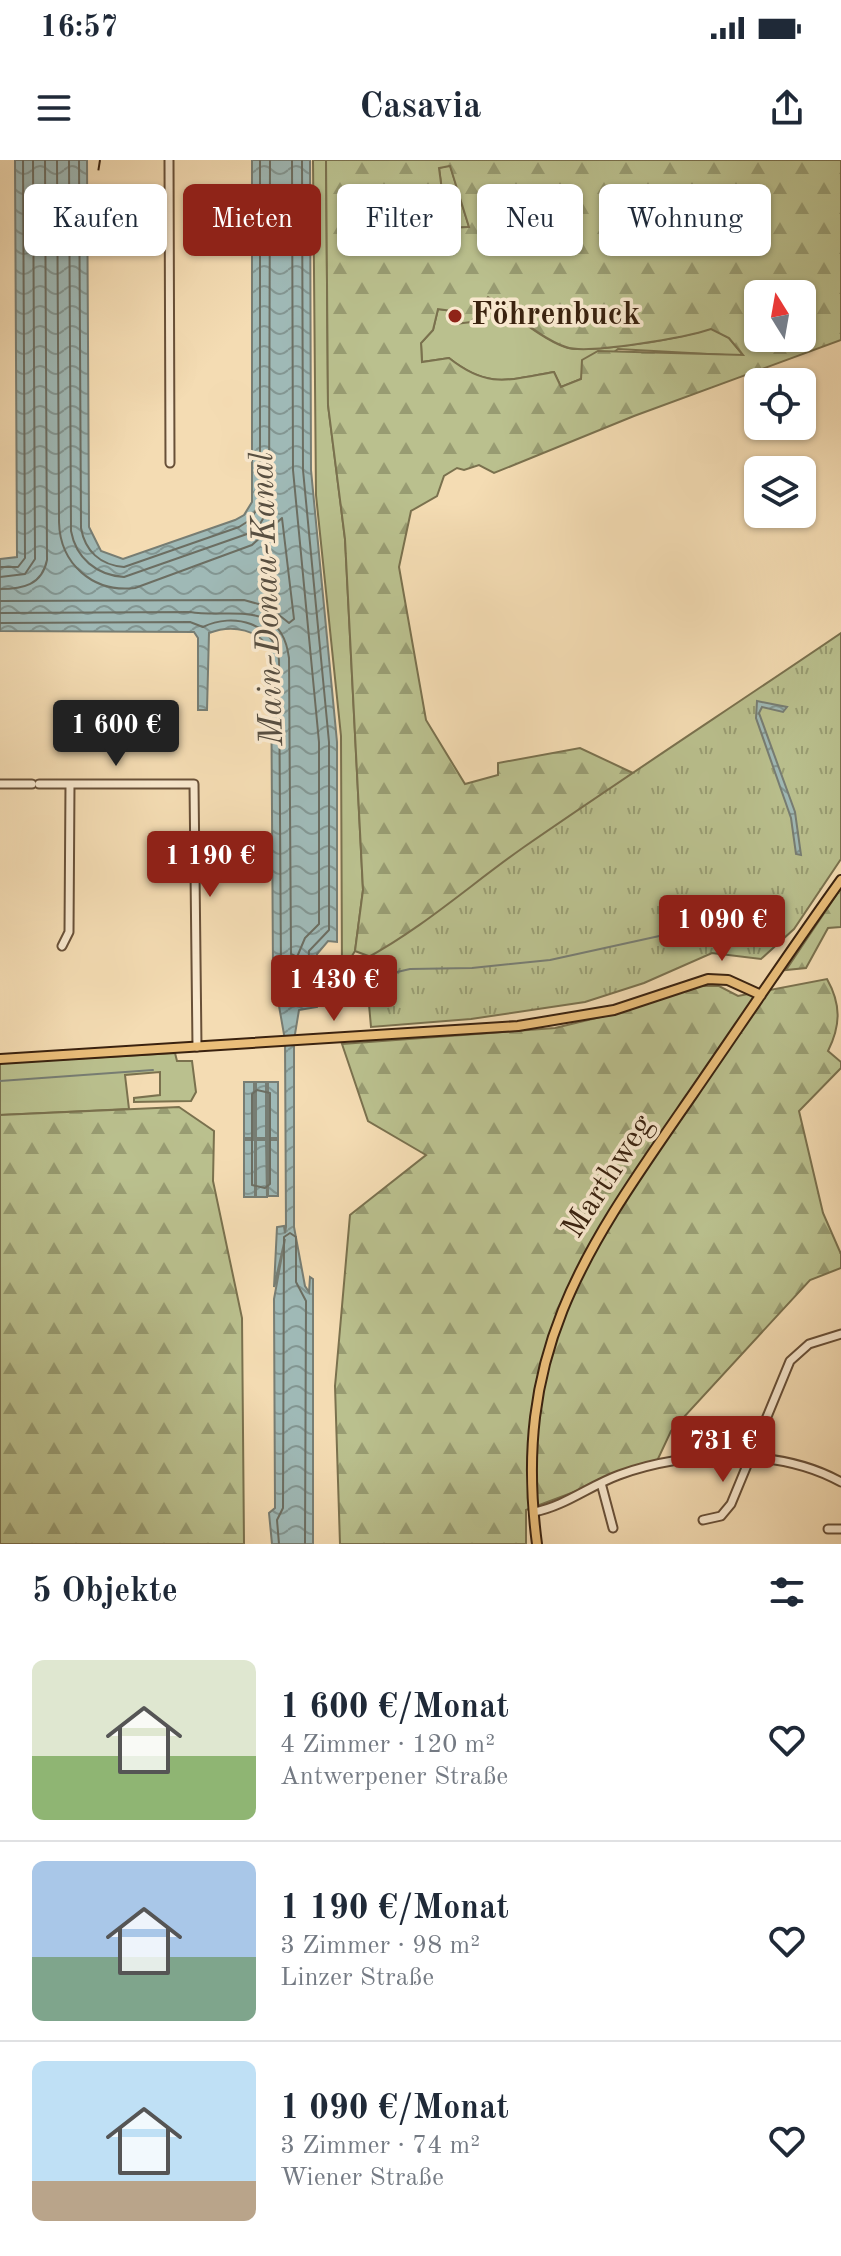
<!DOCTYPE html>
<html lang="de">
<head>
<meta charset="utf-8">
<style>
	:root { --surface:#fff; --page:#f2f2f3; --text:#1f2937; --muted:#747a83; --line:#e0e1e3; --accent:#8f2418 }
	body { margin:0; font-family:"Old Standard TT",serif; background:var(--page); color:var(--text); height:100vh; display:flex; flex-direction:column; font-size:30px; white-space:nowrap }
	* { box-sizing:border-box; margin:0 }
	p { font-size:26px; color:var(--muted) }
	.icon { flex:none; width:44px; height:44px; fill:none; stroke:currentColor; stroke-width:2; stroke-linecap:round; stroke-linejoin:round }
	.map { position:relative; height:1384px; overflow:hidden }
	.sheet { display:flex; flex-direction:column; background:var(--surface); flex:1 }
	.sheet>* { flex:none }
	.guide { position:absolute; left:24px; top:24px; width:794px; height:72px; display:flex; gap:16px }
	.needle { width:52px; rotate:349deg }
	.fabs { position:absolute; left:744px; top:120px; display:grid; gap:16px }
	.fabs a { display:grid; place-items:center; width:72px; height:72px; border-radius:12px; background:var(--surface); box-shadow:0 2px 6px #0004; font-size:40px }
	.price { position:absolute; translate:-50% -68px; padding:0 18px; border-radius:8px; background:var(--accent); color:#fff; font-size:26px; line-height:52px; filter:drop-shadow(0 2px 4px #0008) }
	.price::after { content:''; position:absolute; left:50%; top:48px; width:24px; height:18px; margin-left:-12px; background:inherit; clip-path:polygon(0 0,100% 0,50% 100%) }
	.price.active { background:#222; color:#fff }
	ul { padding:0; list-style:none }
	li { display:flex; align-items:center; gap:24px; height:200px; padding:0 32px }
	li+li { border-top:2px solid var(--line) }
	li span { display:grid; place-items:center; flex:none; width:224px; height:160px; border-radius:12px; color:#555 }
	li>.icon { margin-inline-start:auto }
	span .icon { width:96px; height:96px; fill:#fffc; stroke-width:1 }
	li b { font-size:34px }
	h2 { display:flex; justify-content:space-between; align-items:center; height:96px; padding:0 32px; font-size:34px }
	.pill { padding:0 28px; border-radius:12px; background:var(--surface); box-shadow:0 2px 6px #0004; font-size:28px; line-height:72px }
	.pill.active { background:var(--accent); color:#fff }
	.status { display:flex; justify-content:space-between; align-items:center; height:56px; padding:0 40px; background:var(--surface); direction:ltr }
	.status svg { height:22px; fill:currentColor }
	header { display:flex; justify-content:space-between; align-items:center; height:104px; padding:0 32px; background:var(--surface); font-size:36px; font-weight:600 }
	.map>svg:first-child { display:block }
	.grass { fill:#bac08e; stroke:#7a714e; stroke-width:2 }
	.forest { fill:url(#forest-firs); stroke:#7a714e; stroke-width:2; fill-rule:evenodd }
	.park { fill:url(#park-tufts); stroke:#7a714e; stroke-width:2 }
	.water { fill:url(#water-waves); stroke:#777d73; stroke-width:2 }
	.lines { fill:none; stroke-linecap:round; stroke-linejoin:round }
	.shore { stroke:#6c6e62; stroke-width:2 }
	.stream { stroke:#777d73; stroke-width:2 }
	.minor-casing { stroke:#685038; stroke-width:11 }
	.major-casing { stroke:#3a220f; stroke-width:12 }
	.minor { stroke:#f8e8ce; stroke-width:7 }
	.major { stroke:#eabe7a; stroke-width:8 }
	.rail { stroke:#3a220f; stroke-width:2; stroke-dasharray:14 14; stroke-linecap:butt }
	.poi-dot { fill:#8f2418; stroke:#f8e8ce; stroke-width:3 }
	.labels { text-anchor:middle; dominant-baseline:central; stroke-width:7; stroke-linejoin:round; paint-order:stroke }
	.poi-label { font-size:32px; font-weight:bold; fill:#3a220f; stroke:#f8e8ce; text-anchor:start }
	.street-label { font-size:32px; fill:#3a220f; stroke:#f8e8ce }
	.water-label { font-size:34px; font-style:italic; fill:#584f41; stroke:#f8e8ce }
</style>
</head>
<body>
<div class="status"><b>16:57</b><svg viewBox="0 0 49 12"><path d="M0 12V9h3v3zM5 12V6h3v6zM10 12V3h3v9zM15 12V0h3v12zM26 1h20v11H26zM47 4h2v5h-2z"/></svg></div>
<header><svg class="icon" aria-label="menu" viewBox="0 0 24 24"><path d="M4 6h16M4 12h16M4 18h16"/></svg>Casavia<svg class="icon" aria-label="share" viewBox="0 0 24 24"><path d="M12 15V3M7 8l5-5 5 5M5 13v7h14v-7"/></svg></header>
<div class="map">
<svg width="841" height="1384" viewBox="0 0 841 1384">
	<defs>
		<pattern id="forest-firs" width="22" height="20" patternUnits="userSpaceOnUse" patternTransform="scale(2)"><rect width="22" height="20" fill="#bac08e"/><path d="M5 1l3.5 6h-7zM16 11l3.5 6h-7z" fill="#989c72"/></pattern>
		<pattern id="park-tufts" width="24" height="20" patternUnits="userSpaceOnUse" patternTransform="scale(2)"><rect width="24" height="20" fill="#bac08e"/><path d="M3 7l-1-3M5 7V3M7 7l1-3M15 17l-1-3M17 17v-4M19 17l1-3" fill="none" stroke="#989c72"/></pattern>
		<pattern id="water-waves" width="16" height="10" patternUnits="userSpaceOnUse" patternTransform="scale(2)"><rect width="16" height="10" fill="#9fb9b6"/><path d="M0 5q4-4 8 0t8 0" fill="none" stroke="#839692"/></pattern>
	</defs>
	<rect width="100%" height="100%" fill="#f4dcb3"/>
	<filter id="stains"><feTurbulence type="fractalNoise" baseFrequency=".0025" numOctaves="4"/><feColorMatrix values="0 0 0 0 .2 0 0 0 0 .09 0 0 0 0 .02 0 0 0 .5 -.17"/></filter>
	<radialGradient id="worn" r=".72"><stop offset=".6" stop-color="#630" stop-opacity="0"/><stop offset="1" stop-color="#630" stop-opacity=".3"/></radialGradient>
	<!-- grass -->
	<path class="grass" d="M313 0H326L328 245 345 379 363 730 355 791 342 812 341 576 316 335Z
		M450 5 469 67 447 69 439 8Z
		M487 137C510 151 541 179 565 187 587 195 688 177 711 168L729 178 744 196 618 189 581 219 561 227 554 212C507 220 488 229 449 198L422 202 421 183 433 170 438 149 452 151Z
		M175 893 177 901H192L196 932 191 941 134 942V938L160 935V912L125 915 129 949 0 955V903Z"/>
	<!-- forest -->
	<path class="forest" d="M326 0H841V180L634 256 494 313 479 305 464 310 457 308 444 316 437 336 411 351 399 407 426 560 465 624 498 615V603L580 588 633 613 379 800 355 791 363 730 345 379 328 245ZM450 6 469 67H468L447 68 439 8ZM758 134H802V178H758ZM488 137C510 151 542 179 566 187 587 195 688 177 711 169L729 178 743 195 598 191 582 200 581 219 561 227 554 212C508 220 488 229 449 198L422 202 421 183 433 170 438 149 452 151 456 164 471 162Z
		M841 728V767L828 768 806 808 786 810Z
		M827 819C841 844 841 865 828 891L841 902V908L799 951 823 1053 841 1094V1108L810 1120 671 1271 657 1301 526 1350V1384H340L335 1226 350 1055 426 995 368 961 342 884 555 868 617 853 698 826H719L738 836Z
		M179 947 214 971 213 1021 242 1158 244 1384H0V955Z"/>
	<!-- park -->
	<path class="park" d="M841 473V699L794 769 761 799 712 793 644 823 585 842 471 859 371 867 367 822H386L385 812 367 810 365 799C424 767 470 725 524 687 628 615 735 545 841 473Z"/>
	<!-- water -->
	<path class="water" d="M15 0H87L89 367 101 391 123 399 235 360 244 355 252 342V0H310L311 310 337 582V782L328 781 317 794V847L299 850 294 880V1067L305 1126 309 1132 310 1117 313 1119V1384H272L269 1353 275 1348 274 1139 285 1079 274 1127 277 1067 284 1066 285 1073 286 1067 285 880 273 812 271 493C261 469 232 464 209 473L207 550H198V478L194 472 0 471V399L17 397Z
		M757 541 787 547 783 552 762 547 759 553 795 652 801 695 796 694 791 658 756 558Z
		M244 922H254V978H244Z
		M256 922H266V978H256Z
		M268 922H278V978H268Z
		M244 980H255V1037H244Z
		M256 980H266L267 1037H256Z
		M268 980H278V1036H268Z"/>
	<g class="lines">
		<!-- shore -->
		<path class="shore" d="M69 0 71 371C76 398 96 415 124 417L247 374 260 364 269 348 270 0
			M79 0 81 368C85 391 100 405 124 407L239 367 250 360 260 344V0
			M0 407H18L25 398 23 0
			M0 417 25 414 35 399 33 0
			M0 429C23 429 42 425 47 400L45 0
			M0 441 244 440 269 447 289 463 294 459 282 358 252 385 135 428C93 433 60 404 59 362L57 0
			M0 453 190 452C230 459 281 437 289 498L291 794 297 797 305 778 319 764V582L293 310 292 0
			M0 463 190 462 203 467C233 452 275 463 279 500L281 811 288 844 307 839 309 791 329 770V582L303 310 302 0
			M257 930 270 933V1024L265 1028 252 1025V934Z
			M279 1384 277 1360 283 1348 284 1077 290 1073 296 1077V1122L306 1141 305 1384"/>
		<!-- stream -->
		<path class="stream" d="M316 812 337 815
			M361 816H380L410 809 472 808 550 800 673 773H767
			M0 921 153 910"/>
		<!-- minor casing -->
		<g class="minor-casing">
			<path id="minor" d="M169 0 170 303
				M0 624H32
				M39 624H194L197 887
				M62 786 69 772 70 624
				M601 1323 613 1368
				M534 1352C565 1346 589 1326 619 1315 686 1291 778 1287 841 1322
				M703 1360 721 1356 731 1344 790 1201 809 1184 841 1174
				M828 1369H841"/>
		</g>
		<!-- major casing -->
		<g class="major-casing">
			<path id="major" d="M0 899 518 866 614 850 708 819 728 820 761 835
				M537 1384C511 1188 588 1086 693 934 742 863 790 791 841 720"/>
		</g>
		<!-- minor -->
		<use href="#minor" class="minor"/>
		<!-- major -->
		<use href="#major" class="major"/>
		<!-- rail -->
		<path class="rail" d="M94 38 100 0"/>
	</g>
	<!-- markers -->
	<circle class="poi-dot" cx="455" cy="156" r="8"/>
	<g class="labels">
		<!-- poi labels -->
		<g class="poi-label">
			<text x="471" y="156">Föhrenbuck</text>
		</g>
		<!-- street labels -->
		<g class="street-label">
			<text transform="translate(609 1017) rotate(-57)">Marthweg</text>
		</g>
		<!-- water labels -->
		<g class="water-label">
			<text transform="translate(268 439) rotate(-92)">Main-Donau-Kanal</text>
		</g>
	</g>
	<rect width="100%" height="100%" filter="url(#stains)"/>
	<rect width="100%" height="100%" fill="url(#worn)"/>
</svg>
<div class="fabs">
<a><svg class="needle" viewBox="-14 -14 28 28"><path d="M0-13l5 13h-10z" fill="#e53935"/><path d="M0 13l5-13h-10z" fill="#747a83"/></svg></a>
<a><svg class="icon" aria-label="locate" viewBox="0 0 24 24"><circle cx="12" cy="12" r="6"/><path d="M12 2v4M12 18v4M2 12h4M18 12h4"/></svg></a>
<a><svg class="icon" aria-label="layers" viewBox="0 0 24 24"><path d="M12 4l9 5-9 5-9-5zM3 14l9 5 9-5"/></svg></a>
</div>
<b class="price active" style="left:116px;top:608px">1 600 €</b>
<b class="price" style="left:210px;top:739px">1 190 €</b>
<b class="price" style="left:722px;top:803px">1 090 €</b>
<b class="price" style="left:334px;top:863px">1 430 €</b>
<b class="price" style="left:723px;top:1324px">731 €</b>
<div class="guide">
<a class="pill">Kaufen</a>
<a class="pill active">Mieten</a>
<a class="pill">Filter</a>
<a class="pill">Neu</a>
<a class="pill">Wohnung</a>
</div>
</div>
<section class="sheet">
<h2>5 Objekte<svg class="icon" aria-label="filters" viewBox="0 0 24 24"><path d="M4 7h16M4 17h16"/><circle cx="9" cy="7" r="2"/><circle cx="15" cy="17" r="2"/></svg></h2>
<ul>
<li><span style="background:linear-gradient(#dfe7d0 60%,#8fb573 0)"><svg class="icon" aria-label="home" viewBox="0 0 24 24"><path d="M3 11l9-7 9 7M6 9v11h12V9"/></svg></span><div><b>1 600 €/Monat</b><p>4 Zimmer · 120 m²</p><p>Antwerpener Straße</p></div><svg class="icon" aria-label="heart" viewBox="0 0 24 24"><path d="M12 20l-8-8c-3-5 5-10 8-4 3-6 11-1 8 4z"/></svg></li>
<li><span style="background:linear-gradient(#a9c7e8 60%,#7fa58c 0)"><svg class="icon" aria-label="home" viewBox="0 0 24 24"><path d="M3 11l9-7 9 7M6 9v11h12V9"/></svg></span><div><b>1 190 €/Monat</b><p>3 Zimmer · 98 m²</p><p>Linzer Straße</p></div><svg class="icon" aria-label="heart" viewBox="0 0 24 24"><path d="M12 20l-8-8c-3-5 5-10 8-4 3-6 11-1 8 4z"/></svg></li>
<li><span style="background:linear-gradient(#bfe0f5 75%,#b9a48a 0)"><svg class="icon" aria-label="home" viewBox="0 0 24 24"><path d="M3 11l9-7 9 7M6 9v11h12V9"/></svg></span><div><b>1 090 €/Monat</b><p>3 Zimmer · 74 m²</p><p>Wiener Straße</p></div><svg class="icon" aria-label="heart" viewBox="0 0 24 24"><path d="M12 20l-8-8c-3-5 5-10 8-4 3-6 11-1 8 4z"/></svg></li>
</ul>
</section>
</body>
</html>
